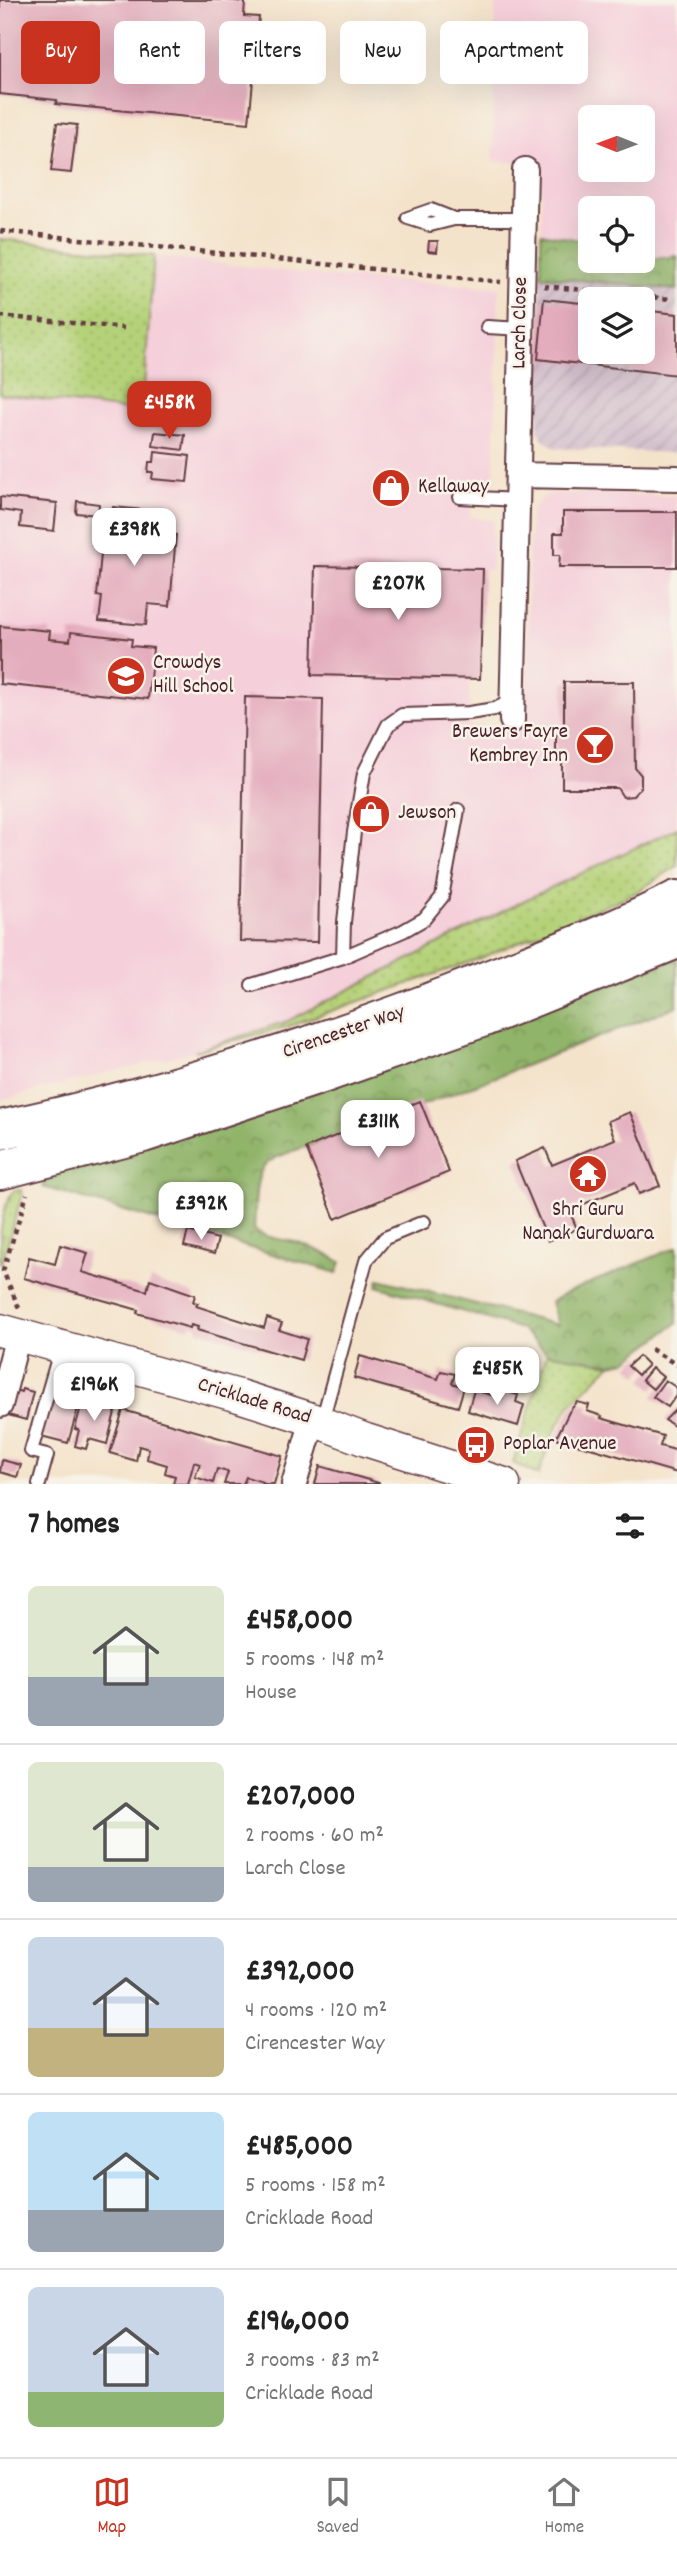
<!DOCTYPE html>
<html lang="en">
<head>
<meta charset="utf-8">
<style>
	:root { --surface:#fff; --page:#f2f2f2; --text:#222; --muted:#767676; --line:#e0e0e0; --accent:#c8321e }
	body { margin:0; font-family:Dekko,sans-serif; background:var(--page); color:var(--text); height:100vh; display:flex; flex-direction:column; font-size:26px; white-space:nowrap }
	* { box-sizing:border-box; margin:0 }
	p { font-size:23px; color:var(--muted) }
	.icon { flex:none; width:38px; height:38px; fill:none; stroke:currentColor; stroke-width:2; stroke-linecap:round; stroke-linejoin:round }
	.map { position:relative; height:1484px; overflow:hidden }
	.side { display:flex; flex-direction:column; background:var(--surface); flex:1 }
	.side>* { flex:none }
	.hud { position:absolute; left:21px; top:21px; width:635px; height:63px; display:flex; gap:14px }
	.needle { width:46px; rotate:271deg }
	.fabs { position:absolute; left:578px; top:105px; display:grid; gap:14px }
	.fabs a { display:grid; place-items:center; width:77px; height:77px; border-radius:10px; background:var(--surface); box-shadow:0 7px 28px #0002; font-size:35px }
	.price { position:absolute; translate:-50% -60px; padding:0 16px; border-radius:14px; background:#fff; color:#222; font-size:23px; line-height:46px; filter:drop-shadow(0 2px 4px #0008) }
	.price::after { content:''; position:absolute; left:50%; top:42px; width:21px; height:16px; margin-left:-10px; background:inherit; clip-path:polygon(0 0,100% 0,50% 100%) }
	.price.current { background:var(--accent); color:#fff }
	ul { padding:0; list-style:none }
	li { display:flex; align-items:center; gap:21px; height:175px; padding:0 28px }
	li+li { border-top:2px solid var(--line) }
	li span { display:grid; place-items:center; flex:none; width:196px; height:140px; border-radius:10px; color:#555 }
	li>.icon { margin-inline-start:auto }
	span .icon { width:84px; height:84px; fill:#fffc; stroke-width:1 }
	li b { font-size:30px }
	h2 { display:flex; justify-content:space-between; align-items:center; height:84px; padding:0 28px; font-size:30px }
	.chip { padding:0 24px; border-radius:10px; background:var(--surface); box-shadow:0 7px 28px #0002; font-size:24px; line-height:63px }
	.chip.current { background:var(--accent); color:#fff }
	.dock { display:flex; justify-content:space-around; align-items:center; height:98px; border-top:2px solid var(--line); background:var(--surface); font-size:19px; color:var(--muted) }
	.dock a { display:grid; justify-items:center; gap:4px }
	.dock .current { color:var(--accent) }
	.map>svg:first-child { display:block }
	.built { fill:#f5cfda; fill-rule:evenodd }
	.industrial { fill:url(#industrial-furrows); fill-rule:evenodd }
	.grass { fill:url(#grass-dots); stroke:#807852; stroke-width:2 }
	.forest { fill:url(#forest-crowns); stroke:#6d6a4a; stroke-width:2 }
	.building { fill:#e4adbe }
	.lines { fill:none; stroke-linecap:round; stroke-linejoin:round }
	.service-casing { stroke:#643c43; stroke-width:16 }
	.minor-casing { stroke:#643c43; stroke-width:28 }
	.tertiary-casing { stroke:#643c43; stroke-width:35 }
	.primary-casing { stroke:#643c43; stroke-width:42 }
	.path { stroke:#643c43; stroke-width:4.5; stroke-dasharray:5 5; stroke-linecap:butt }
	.service { stroke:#fff; stroke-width:12 }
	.minor { stroke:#fff; stroke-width:24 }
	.tertiary { stroke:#fff; stroke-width:32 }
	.primary { stroke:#fff; stroke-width:38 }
	.labels { text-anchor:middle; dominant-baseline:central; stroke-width:5; stroke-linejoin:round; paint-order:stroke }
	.street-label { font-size:21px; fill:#4a1f2b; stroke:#f7f3e8 }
	.poi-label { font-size:21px; fill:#4a1f2b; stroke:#f7f3e8; text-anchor:start }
</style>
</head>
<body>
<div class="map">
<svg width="677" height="1484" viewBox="0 0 677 1484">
	<defs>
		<pattern id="industrial-furrows" width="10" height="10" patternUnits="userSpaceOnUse" patternTransform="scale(1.75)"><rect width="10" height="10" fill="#d1bdcb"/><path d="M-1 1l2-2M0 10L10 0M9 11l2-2" fill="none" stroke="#b5a2ae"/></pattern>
		<pattern id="grass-dots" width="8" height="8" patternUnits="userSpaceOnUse" patternTransform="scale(1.75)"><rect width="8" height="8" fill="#b5d279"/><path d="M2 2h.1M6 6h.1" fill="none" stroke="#9db469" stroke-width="1.8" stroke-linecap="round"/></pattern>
		<pattern id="forest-crowns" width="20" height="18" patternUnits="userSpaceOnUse" patternTransform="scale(1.75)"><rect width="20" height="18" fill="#90b469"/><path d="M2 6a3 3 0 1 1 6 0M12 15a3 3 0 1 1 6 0" fill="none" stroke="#789257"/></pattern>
	</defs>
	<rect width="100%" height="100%" fill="#f7f3e8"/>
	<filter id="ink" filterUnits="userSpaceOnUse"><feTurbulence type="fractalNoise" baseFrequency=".0143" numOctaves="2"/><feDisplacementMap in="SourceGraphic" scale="14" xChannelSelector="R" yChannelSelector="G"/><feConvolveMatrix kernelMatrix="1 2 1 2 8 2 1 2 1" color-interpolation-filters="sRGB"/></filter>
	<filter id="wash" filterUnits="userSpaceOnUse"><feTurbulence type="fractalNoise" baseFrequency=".00686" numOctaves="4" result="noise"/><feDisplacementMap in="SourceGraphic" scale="28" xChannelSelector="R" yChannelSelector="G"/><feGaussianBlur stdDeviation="1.57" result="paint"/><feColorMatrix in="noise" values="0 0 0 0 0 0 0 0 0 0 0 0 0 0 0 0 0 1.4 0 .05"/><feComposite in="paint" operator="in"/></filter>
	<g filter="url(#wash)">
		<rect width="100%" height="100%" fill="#f4e3cb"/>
		<!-- built -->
		<path class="built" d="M495 0H677V290L541 276 542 163 493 161ZM590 117H642V170H590ZM590 208H642V261H590Z
			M154 256 335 277 499 287 494 474 492 478H471L470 497V517L493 521 492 570H483L480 679 469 680 470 726 527 728 529 551 531 512 537 503 549 494 559 493 677 496V828L525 900 288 1021 195 1051 0 1100V394L142 412Z"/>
		<!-- industrial -->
		<path class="industrial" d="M541 276 677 290V453L555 448 543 439 538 430ZM590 299H642V352H590Z"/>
		<!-- grass -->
		<path class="grass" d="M0 239 154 256 142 412 0 394Z
			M677 828V866L635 893 481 958 286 1027 195 1051 288 1021 525 900Z
			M14 1190H21L22 1195 2 1262 0 1263C0 1238 0 1209 14 1190Z
			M547 1353 611 1364 569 1406 553 1434 538 1475 513 1463Z"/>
		<!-- forest -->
		<path class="forest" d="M541 233 590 242V261H634L677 256V290L541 276Z
			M677 959V1006C569 1049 462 1091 353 1131 337 1137 271 1155 264 1166 253 1182 256 1210 254 1229 265 1239 284 1239 298 1243 313 1248 327 1253 341 1262L337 1273 43 1187V1184L56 1173Z
			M677 1247V1323L626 1361 611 1364 547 1353 521 1329 377 1286 379 1279 558 1325 551 1302 566 1293Z"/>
		<g id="blocks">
			<!-- building -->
			<path class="building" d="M0 0H226L245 2 244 16 259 17 249 123 56 104 57 100 0 94Z
				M57 123 77 125 71 173 51 171Z
				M429 241H438L437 252 428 251Z
				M544 299 590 304V352H642V310L677 314V375L538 359Z
				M155 432 185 435 183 450 153 446Z
				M155 452 190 456 187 482 152 479 153 472H148L149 462H154Z
				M0 497 57 503 54 531 20 527 21 513 0 510Z
				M77 501 99 504 98 515 76 513Z
				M113 507 154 511 152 533 176 535 170 606 148 604 146 625 99 621 102 597 97 596 103 533 110 534Z
				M563 512H677V567H559L560 555H554V533H563Z
				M315 566 483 569 480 679 312 675Z
				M0 626 50 631 49 639 70 641 71 632 132 639 131 646 153 648 148 699 0 684Z
				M564 682H634L635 768 641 775V787L633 796 623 797 617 788H562V755H556V735H564Z
				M245 697 323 699 318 942 240 941Z
				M420 1101 449 1172 335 1219 306 1148Z
				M630 1112 660 1186 639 1194 635 1183 569 1210 577 1229 548 1241 515 1161 545 1148 552 1165 615 1139 608 1121Z
				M188 1231 218 1239 214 1254 184 1246Z
				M60 1245 88 1253 82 1272 147 1291 150 1279 195 1295 193 1302 198 1303 196 1306 264 1328 267 1318 282 1323 279 1330 307 1339 301 1360 197 1330 198 1327 191 1325 190 1328 137 1313 138 1310 128 1307 24 1278 29 1257 55 1264Z
				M360 1356 438 1379 441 1371 455 1374 452 1383 464 1387 458 1407 354 1378Z
				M639 1356 648 1365 638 1375 628 1366Z
				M652 1368 663 1377 653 1389 642 1380Z
				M665 1380 677 1388V1394L668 1407 653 1397Z
				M22 1389 33 1392 26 1420 8 1415 15 1390 21 1392Z
				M55 1389 81 1397 68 1443 41 1436Z
				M474 1390 502 1398 504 1391 518 1395 516 1402 524 1405 518 1426 468 1411Z
				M83 1399 116 1408 107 1444 89 1439 86 1449 75 1446 79 1430 75 1429Z
				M577 1402 589 1405 587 1411 602 1416 601 1418 663 1436 660 1446 675 1450 677 1445V1473L556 1438 569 1412Z
				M677 1408V1428L665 1420Z
				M123 1410 282 1456 274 1484H262L263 1482 246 1477 243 1484H224L228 1472 217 1469 213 1483 195 1477 200 1464 194 1462 188 1484H173L175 1476 165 1473 167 1465 147 1459 149 1449 139 1446 136 1461 110 1453Z
				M2 1460 21 1465 17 1477 0 1472Z
				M320 1466 379 1483V1484H315Z"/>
		</g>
	</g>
	<g filter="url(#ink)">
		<use href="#blocks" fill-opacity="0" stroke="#643c43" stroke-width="2"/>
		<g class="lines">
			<!-- service casing -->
			<g class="service-casing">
				<path id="service" d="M408 218 430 225 454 219H524
					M408 218 431 210 454 219
					M487 327 521 329
					M460 497 518 500
					M343 957 403 931 424 919 442 897 458 810
					M252 985 343 957 344 922 354 832 364 773 388 725 402 715 469 713 495 709 513 700
					M322 1421 366 1261 385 1238 424 1222
					M39 1484 47 1455 31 1451 61 1348"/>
			</g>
			<!-- minor casing -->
			<g class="minor-casing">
				<path id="minor" d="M518 475 677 478
					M512 720 525 170
					M0 1405 18 1335
					M294 1484 313 1420"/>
			</g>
			<!-- tertiary casing -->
			<g class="tertiary-casing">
				<path id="tertiary" d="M0 1330 239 1396 308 1418 366 1440 504 1484"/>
			</g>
			<!-- primary casing -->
			<g class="primary-casing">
				<path id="primary" d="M0 1130C170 1094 336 1041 496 977 557 953 619 930 677 900
					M0 1170 143 1133 322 1074 484 1017 677 939"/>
			</g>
			<!-- path -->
			<path class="path" d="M0 231 501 282
				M544 286 671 299
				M0 316 124 328
				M19 1308 3 1271 27 1194
				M651 1349 677 1365"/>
			<!-- service -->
			<use href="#service" class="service"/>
			<!-- minor -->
			<use href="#minor" class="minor"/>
			<!-- tertiary -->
			<use href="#tertiary" class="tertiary"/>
			<!-- primary -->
			<use href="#primary" class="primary"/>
		</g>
	</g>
	<!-- icons -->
	<defs>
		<g id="shop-disc" transform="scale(2.0125)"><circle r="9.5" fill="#c8321e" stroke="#f7f3e8"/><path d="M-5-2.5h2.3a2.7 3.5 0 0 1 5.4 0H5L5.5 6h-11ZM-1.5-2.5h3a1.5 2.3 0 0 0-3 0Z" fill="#fff"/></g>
		<g id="school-disc" transform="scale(2.0125)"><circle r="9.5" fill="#c8321e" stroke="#f7f3e8"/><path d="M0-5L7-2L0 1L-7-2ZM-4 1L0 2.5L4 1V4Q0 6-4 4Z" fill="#fff"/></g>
		<g id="bar-disc" transform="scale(2.0125)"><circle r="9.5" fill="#c8321e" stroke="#f7f3e8"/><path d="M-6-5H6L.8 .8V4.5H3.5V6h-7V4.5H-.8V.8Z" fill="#fff"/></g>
		<g id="temple-disc" transform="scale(2.0125)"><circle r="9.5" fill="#c8321e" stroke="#f7f3e8"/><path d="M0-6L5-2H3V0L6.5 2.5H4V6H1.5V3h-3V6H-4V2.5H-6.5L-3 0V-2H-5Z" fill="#fff"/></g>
		<g id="bus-disc" transform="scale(2.0125)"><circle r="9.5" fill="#c8321e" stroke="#f7f3e8"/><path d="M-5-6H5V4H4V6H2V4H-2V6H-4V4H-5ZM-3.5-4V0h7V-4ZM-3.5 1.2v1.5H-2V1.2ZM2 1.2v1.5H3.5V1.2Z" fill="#fff"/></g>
	</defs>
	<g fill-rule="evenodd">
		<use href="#shop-disc" x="391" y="488"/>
		<use href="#school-disc" x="126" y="676"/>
		<use href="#bar-disc" x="595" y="745"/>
		<use href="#shop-disc" x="371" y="814"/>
		<use href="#temple-disc" x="588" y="1174"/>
		<use href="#bus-disc" x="476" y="1445"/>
	</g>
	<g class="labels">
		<!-- street labels -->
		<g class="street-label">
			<text transform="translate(521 323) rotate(-89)">Larch Close</text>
			<text transform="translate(344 1033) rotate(-19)">Cirencester Way</text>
			<text transform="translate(254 1402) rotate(17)">Cricklade Road</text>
		</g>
		<!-- poi labels -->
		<g class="poi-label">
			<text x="418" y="488">Kellaway</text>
			<text x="153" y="664">Crowdys<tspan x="153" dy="24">Hill School</tspan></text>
			<text x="568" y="733" text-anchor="end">Brewers Fayre<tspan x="568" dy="24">Kembrey Inn</tspan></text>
			<text x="398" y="814">Jewson</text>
			<text x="588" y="1211" text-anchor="middle">Shri Guru<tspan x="588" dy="24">Nanak Gurdwara</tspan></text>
			<text x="503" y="1445">Poplar Avenue</text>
		</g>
	</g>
</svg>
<div class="fabs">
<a><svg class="needle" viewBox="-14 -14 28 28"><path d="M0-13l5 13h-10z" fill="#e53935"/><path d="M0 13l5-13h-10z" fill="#767676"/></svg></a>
<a><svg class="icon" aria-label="locate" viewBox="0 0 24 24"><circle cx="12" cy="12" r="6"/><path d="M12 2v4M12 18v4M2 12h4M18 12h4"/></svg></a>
<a><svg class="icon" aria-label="layers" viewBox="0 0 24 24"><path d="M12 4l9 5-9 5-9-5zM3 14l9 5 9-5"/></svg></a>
</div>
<b class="price current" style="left:169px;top:441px">£458K</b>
<b class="price" style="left:134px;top:568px">£398K</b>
<b class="price" style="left:398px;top:622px">£207K</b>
<b class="price" style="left:378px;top:1160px">£311K</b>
<b class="price" style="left:201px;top:1242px">£392K</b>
<b class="price" style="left:497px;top:1407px">£485K</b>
<b class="price" style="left:94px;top:1423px">£196K</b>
<div class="hud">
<a class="chip current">Buy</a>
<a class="chip">Rent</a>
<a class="chip">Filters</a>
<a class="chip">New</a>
<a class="chip">Apartment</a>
</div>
</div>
<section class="side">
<h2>7 homes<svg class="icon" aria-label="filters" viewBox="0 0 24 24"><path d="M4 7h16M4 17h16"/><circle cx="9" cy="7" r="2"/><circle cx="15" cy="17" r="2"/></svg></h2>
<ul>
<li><span style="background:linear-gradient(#dfe7d0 65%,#9aa5b1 0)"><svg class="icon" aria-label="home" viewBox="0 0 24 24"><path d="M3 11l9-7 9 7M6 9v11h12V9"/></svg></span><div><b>£458,000</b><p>5 rooms · 148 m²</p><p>House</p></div></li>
<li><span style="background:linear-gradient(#dfe7d0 75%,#9aa5b1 0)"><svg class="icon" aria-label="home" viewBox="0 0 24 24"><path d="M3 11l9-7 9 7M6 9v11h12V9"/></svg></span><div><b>£207,000</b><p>2 rooms · 60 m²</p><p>Larch Close</p></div></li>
<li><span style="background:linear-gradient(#c9d6e8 65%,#c2b280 0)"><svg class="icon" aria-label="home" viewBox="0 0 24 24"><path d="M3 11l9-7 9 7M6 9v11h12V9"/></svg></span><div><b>£392,000</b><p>4 rooms · 120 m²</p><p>Cirencester Way</p></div></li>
<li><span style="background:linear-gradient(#bfe0f5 70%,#9aa5b1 0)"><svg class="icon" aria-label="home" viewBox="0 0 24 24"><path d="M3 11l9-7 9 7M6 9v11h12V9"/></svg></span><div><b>£485,000</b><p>5 rooms · 158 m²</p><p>Cricklade Road</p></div></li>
<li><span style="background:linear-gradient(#c9d6e8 75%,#8fb573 0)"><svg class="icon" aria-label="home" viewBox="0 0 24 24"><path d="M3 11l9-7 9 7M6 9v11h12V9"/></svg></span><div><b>£196,000</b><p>3 rooms · 83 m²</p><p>Cricklade Road</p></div></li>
</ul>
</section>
<nav class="dock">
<a class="current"><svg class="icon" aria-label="map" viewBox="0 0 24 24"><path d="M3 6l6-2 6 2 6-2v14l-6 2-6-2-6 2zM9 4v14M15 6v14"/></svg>Map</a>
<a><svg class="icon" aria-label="saved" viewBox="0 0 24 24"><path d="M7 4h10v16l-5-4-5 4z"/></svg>Saved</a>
<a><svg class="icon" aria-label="home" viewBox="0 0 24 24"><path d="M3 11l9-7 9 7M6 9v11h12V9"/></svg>Home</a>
</nav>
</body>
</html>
